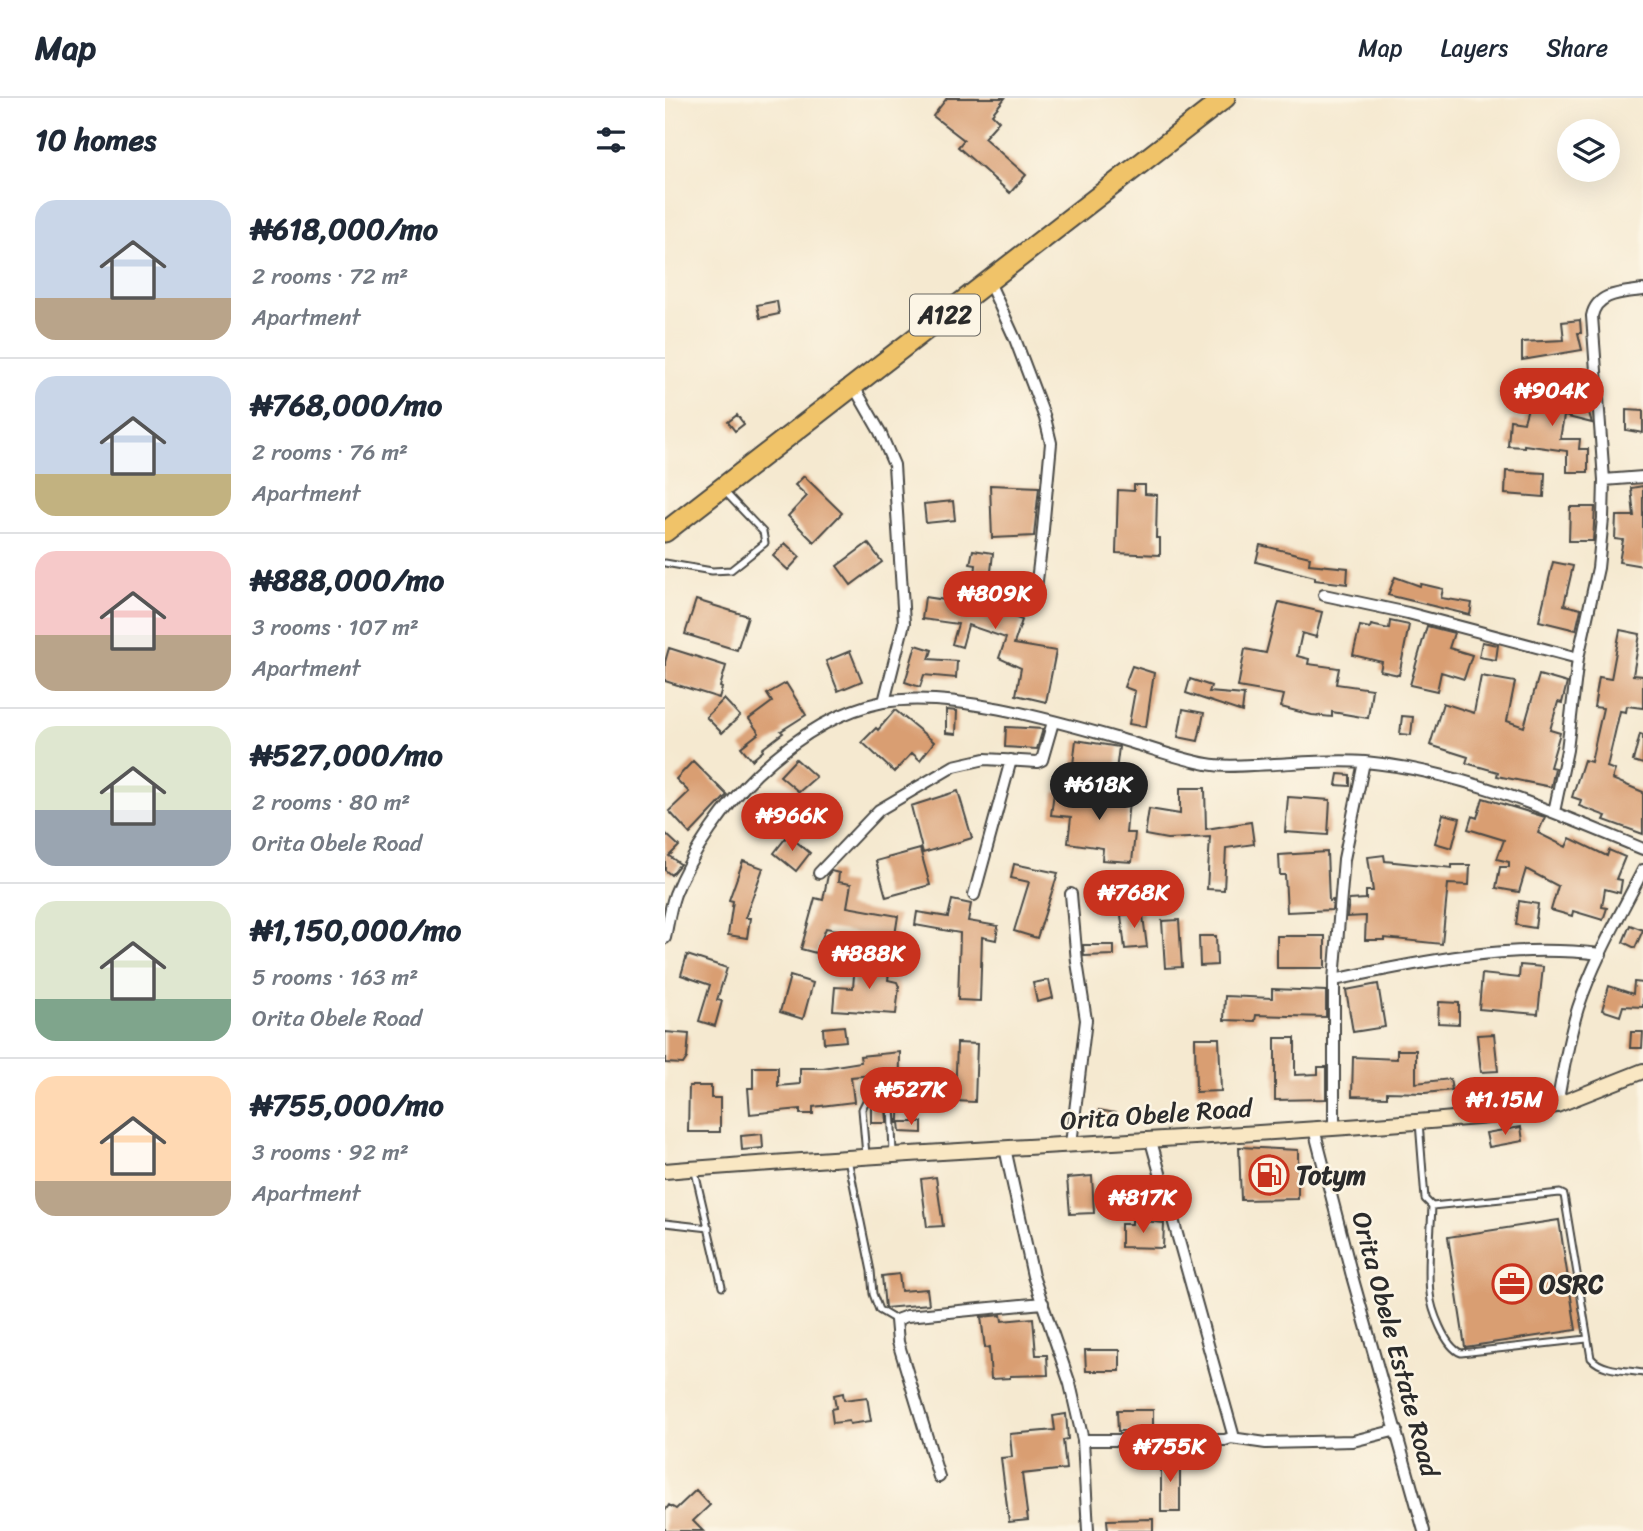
<!DOCTYPE html>
<html lang="en">
<head>
<meta charset="utf-8">
<style>
	:root { --surface:#fff; --page:#f6f6f7; --text:#1f2937; --muted:#747a83; --line:#e0e1e3; --accent:#c8321e }
	body { margin:0; font-family:Sriracha,sans-serif; background:var(--page); color:var(--text); height:100vh; display:flex; flex-direction:column; font-size:26px; white-space:nowrap }
	* { box-sizing:border-box; margin:0 }
	p { font-size:23px; color:var(--muted) }
	.icon { flex:none; width:38px; height:38px; fill:none; stroke:currentColor; stroke-width:2; stroke-linecap:round; stroke-linejoin:round }
	.map { position:relative; flex:1; overflow:hidden }
	.panel { display:flex; flex-direction:column; background:var(--surface); width:665px }
	.panel>* { flex:none }
	.controls { position:absolute; left:892px; top:21px; display:grid; gap:14px }
	.controls a { display:grid; place-items:center; width:63px; height:63px; border-radius:50%; background:var(--surface); box-shadow:0 7px 28px #0002; font-size:35px }
	.price { position:absolute; translate:-50% -60px; padding:0 16px; border-radius:24px; background:var(--accent); color:#fff; font-size:23px; line-height:46px; filter:drop-shadow(0 2px 4px #0008) }
	.price::after { content:''; position:absolute; left:50%; top:42px; width:21px; height:16px; margin-left:-10px; background:inherit; clip-path:polygon(0 0,100% 0,50% 100%) }
	.price.on { background:#222; color:#fff }
	ul { padding:0; list-style:none }
	li { display:flex; align-items:center; gap:21px; height:175px; padding:0 35px }
	li+li { border-top:2px solid var(--line) }
	li span { display:grid; place-items:center; flex:none; width:196px; height:140px; border-radius:21px; color:#555 }
	li>.icon { margin-inline-start:auto }
	span .icon { width:84px; height:84px; fill:#fffc; stroke-width:1 }
	li b { font-size:30px }
	h2 { display:flex; justify-content:space-between; align-items:center; height:84px; padding:0 35px; font-size:30px }
	header { display:flex; align-items:center; gap:42px; box-sizing:border-box; height:98px; padding:0 35px; background:var(--surface); border-bottom:2px solid var(--line) }
	header strong { font-size:33px }
	nav { display:flex; gap:38px; margin-inline-start:auto; font-size:24px }
	main { display:flex; flex:1; min-height:0 }
	.map>svg:first-child { display:block }
	.building { fill:#d99e72 }
	.lines { fill:none; stroke-linecap:round; stroke-linejoin:round }
	.lane-casing { stroke:#494844; stroke-width:9 }
	.street-casing { stroke:#494844; stroke-width:14 }
	.secondary-casing { stroke:#494844; stroke-width:18 }
	.highway-casing { stroke:#494844; stroke-width:23 }
	.lane { stroke:#fff; stroke-width:5 }
	.street { stroke:#fff; stroke-width:10 }
	.secondary { stroke:#f9e7c3; stroke-width:14 }
	.highway { stroke:#f0c369; stroke-width:19 }
	.labels { text-anchor:middle; dominant-baseline:central; stroke-width:5; stroke-linejoin:round; paint-order:stroke }
	.shield { fill:#fcf5e5; stroke:#6a6863; stroke-width:2 }
	.shield-label { font-size:24px; font-weight:bold; fill:#2b2b2b }
	.street-label { font-size:26px; fill:#2b2b2b; stroke:#fcf5e5 }
	.poi-label { font-size:26px; font-weight:bold; fill:#2b2b2b; stroke:#fcf5e5; text-anchor:start }
</style>
</head>
<body>
<header>
<strong>Map</strong>
<nav><a>Map</a><a>Layers</a><a>Share</a></nav>
</header>
<main>
<section class="panel">
<h2>10 homes<svg class="icon" aria-label="filters" viewBox="0 0 24 24"><path d="M4 7h16M4 17h16"/><circle cx="9" cy="7" r="2"/><circle cx="15" cy="17" r="2"/></svg></h2>
<ul>
<li><span style="background:linear-gradient(#c9d6e8 70%,#b9a48a 0)"><svg class="icon" aria-label="home" viewBox="0 0 24 24"><path d="M3 11l9-7 9 7M6 9v11h12V9"/></svg></span><div><b>₦618,000/mo</b><p>2 rooms · 72 m²</p><p>Apartment</p></div></li>
<li><span style="background:linear-gradient(#c9d6e8 70%,#c2b280 0)"><svg class="icon" aria-label="home" viewBox="0 0 24 24"><path d="M3 11l9-7 9 7M6 9v11h12V9"/></svg></span><div><b>₦768,000/mo</b><p>2 rooms · 76 m²</p><p>Apartment</p></div></li>
<li><span style="background:linear-gradient(#f6c9c9 60%,#b9a48a 0)"><svg class="icon" aria-label="home" viewBox="0 0 24 24"><path d="M3 11l9-7 9 7M6 9v11h12V9"/></svg></span><div><b>₦888,000/mo</b><p>3 rooms · 107 m²</p><p>Apartment</p></div></li>
<li><span style="background:linear-gradient(#dfe7d0 60%,#9aa5b1 0)"><svg class="icon" aria-label="home" viewBox="0 0 24 24"><path d="M3 11l9-7 9 7M6 9v11h12V9"/></svg></span><div><b>₦527,000/mo</b><p>2 rooms · 80 m²</p><p>Orita Obele Road</p></div></li>
<li><span style="background:linear-gradient(#dfe7d0 70%,#7fa58c 0)"><svg class="icon" aria-label="home" viewBox="0 0 24 24"><path d="M3 11l9-7 9 7M6 9v11h12V9"/></svg></span><div><b>₦1,150,000/mo</b><p>5 rooms · 163 m²</p><p>Orita Obele Road</p></div></li>
<li><span style="background:linear-gradient(#ffd9b3 75%,#b9a48a 0)"><svg class="icon" aria-label="home" viewBox="0 0 24 24"><path d="M3 11l9-7 9 7M6 9v11h12V9"/></svg></span><div><b>₦755,000/mo</b><p>3 rooms · 92 m²</p><p>Apartment</p></div></li>
</ul>
</section>
<div class="map">
<svg width="978" height="1433" viewBox="0 0 978 1433">
	<rect width="100%" height="100%" fill="#fcf5e5"/>
	<filter id="ink" filterUnits="userSpaceOnUse"><feTurbulence type="fractalNoise" baseFrequency=".0143" numOctaves="2"/><feDisplacementMap in="SourceGraphic" scale="14" xChannelSelector="R" yChannelSelector="G"/><feConvolveMatrix kernelMatrix="1 2 1 2 8 2 1 2 1" color-interpolation-filters="sRGB"/></filter>
	<filter id="wash" filterUnits="userSpaceOnUse"><feTurbulence type="fractalNoise" baseFrequency=".00686" numOctaves="4" result="noise"/><feDisplacementMap in="SourceGraphic" scale="28" xChannelSelector="R" yChannelSelector="G"/><feGaussianBlur stdDeviation="1.57" result="paint"/><feColorMatrix in="noise" values="0 0 0 0 0 0 0 0 0 0 0 0 0 0 0 0 0 1.4 0 .05"/><feComposite in="paint" operator="in"/></filter>
	<g filter="url(#wash)">
		<rect width="100%" height="100%" fill="#f5e9d0"/>
		<g id="blocks">
			<!-- building -->
			<path class="building" d="M282 0H340L327 16 334 23 319 40 361 77 345 95 293 49 299 42 268 18Z
				M112 203 114 216 95 220 92 207Z
				M915 222 916 235H913L917 252 857 262V244L899 242 897 224Z
				M868 292 911 305 912 302 925 305 924 315 927 325 899 318 895 341H915L914 351H923V374H902V353L859 347V349L843 348 845 322 859 324Z
				M961 312 978 313V335L961 332Z
				M72 317 79 326 70 333 63 324Z
				M841 373 880 375 879 399 840 396Z
				M139 378 177 415 149 444 123 418 142 398 130 387Z
				M325 387 374 389 369 438 327 440Z
				M469 387H480V396L492 397 491 440H495V457L451 455 453 392 469 393Z
				M978 388V468L954 464 958 442 950 441 951 418H969L966 390Z
				M288 403 290 422 261 425 259 406Z
				M905 409H930L928 443H904Z
				M120 445 135 459 123 472 108 458Z
				M203 445 217 464 186 487 172 468Z
				M595 447 645 459 644 466 683 470 682 486 650 482V479L591 464Z
				M308 452 328 455 322 510 357 522 349 546 391 553 381 604 351 597 356 570 334 560 341 540 303 527 297 549 287 546 293 526 257 521 260 499 307 506 311 467 305 466Z
				M888 464 908 468 899 507 916 511 911 532 874 523Z
				M730 479 755 488 756 486 778 491 776 500 807 505 805 517 723 497Z
				M31 502 83 518 72 552 20 536Z
				M614 504 657 514 651 539 637 535 632 558 644 561 643 566 674 570 671 586 707 591 703 620 667 614V619L647 617 616 609 619 597 573 589 580 551 601 555Z
				M725 523 744 527 734 577 715 573 717 564 688 557 695 528 705 530 706 527 724 531Z
				M762 528 789 535 784 550 807 557 799 581 776 574 772 593 745 587Z
				M955 532 975 536 968 577 978 578V610L962 608 961 614 955 613 942 669 950 672 947 681 978 694V736L939 722 941 718 914 708 916 702 907 699 919 662 926 664 938 610 929 609 934 579 946 581Z
				M817 544 833 547 831 562 814 559Z
				M251 547 267 552 264 561 292 563 291 580 259 577 255 589 240 584Z
				M4 550 61 568 55 589 57 590 54 600 0 583V564Z
				M185 553 197 583 173 593 161 563Z
				M467 568 489 575 481 629 464 626 470 593 459 589Z
				M874 577 902 585 897 605 893 604 885 632 895 635 885 669 890 670 886 689 832 678 833 674 801 665 803 659 765 647 778 605 809 615 816 578 850 584 842 623 859 629Z
				M525 581 546 588 544 594 579 597 577 614 521 595Z
				M121 585 141 617 116 633 118 635 97 651 98 653 87 662 76 649 94 635 84 621 107 604 102 596Z
				M59 601 75 618 57 635 41 619Z
				M518 611 539 615 533 643 513 639Z
				M230 612 269 644 255 662 247 655 229 674 197 644 211 630 213 632Z
				M281 612 292 613 291 636 281 635Z
				M737 618 748 619 746 637 735 636Z
				M341 629 378 631 372 651 340 649Z
				M975 636 978 637V666L968 663Z
				M411 642 454 649 450 681 407 675Z
				M131 661 151 679 134 694 115 678Z
				M28 663 62 697 25 736 4 713 24 694 11 681Z
				M673 676 685 677V688L671 687Z
				M442 690 465 692 461 735H470L467 764 437 762 438 750 403 745 406 719 386 717 389 694 441 700Z
				M515 690H540L541 731 586 724 589 746 561 750 559 792 542 791 545 739 502 741 480 737 484 711 515 716Z
				M293 693 307 740 258 755 246 708Z
				M623 699 665 702 663 737 620 734Z
				M818 700 880 719 873 735 901 749 905 740 942 758 944 752 960 759 951 781 957 782 955 795 940 791 937 809 942 810 938 822 908 813 907 818 886 812 893 788 861 771 854 794 831 790 835 769H844V764L832 761 839 742 803 731 807 718 812 720Z
				M778 716 795 720 787 750 770 745Z
				M0 735 14 748 4 758 15 766 6 777 0 772Z
				M123 737 145 755 131 773 109 755Z
				M255 751 265 787 221 799 211 763Z
				M662 754 664 803 668 802 667 812 622 814 620 777H615L614 757Z
				M719 757 720 763 787 770V767H805L804 787 783 786 777 846 720 840V842H700L701 818 682 819 684 802 701 801V793H708L703 759Z
				M78 763 98 770 80 820H85L82 840 63 837 68 803 64 802Z
				M349 766 393 775 372 840 349 833 364 784 346 780Z
				M166 773 174 775 173 784 186 786 182 809 233 818 228 850 219 848 221 840 161 830 151 855 136 851 150 800 158 802 163 777Z
				M287 802 306 806 303 823 333 828 331 842 317 839 315 903 293 902 295 835 250 827 252 814 283 819Z
				M854 803 873 806 870 830 851 827Z
				M477 810 482 849 460 851 456 817 467 816 466 811Z
				M514 822 517 869 500 870 497 823Z
				M965 827 978 832 970 850 958 844Z
				M534 838H551L552 867 535 868Z
				M612 838H660V870H612Z
				M418 847H449V857L419 858Z
				M22 857 62 870 52 902 57 903 50 928 34 923 45 887 16 877Z
				M190 864 225 867 223 882 232 884 234 889 231 916 168 912 170 889 188 890Z
				M855 867 878 869 873 916 814 911 817 876 854 880Z
				M125 878 148 885 138 921 115 914Z
				M384 882 388 900 372 904 368 885Z
				M969 884 978 885V909L958 908 955 918 937 912 944 888 968 896Z
				M713 886 720 929 688 934 681 892Z
				M607 891 661 893V919L591 917 590 923 559 922 560 898 607 900Z
				M774 904 794 905V926L773 925Z
				M179 928 181 943 159 945 158 930Z
				M0 934 24 936 22 960 18 966 0 965Z
				M966 934H978L977 950H965Z
				M829 936 833 973 816 974 812 937Z
				M530 940H554L556 993 531 994Z
				M610 940H630V977L653 976V969H661V1001L610 1002Z
				M292 945 312 946 310 1004 290 1003Z
				M732 952H751V985L785 981 787 992 760 995 722 994V999L687 998 688 959 732 961Z
				M235 954 234 1025H232L229 1002 221 997H206V977L186 979 189 1004 148 1009V1016H135V1011L85 1016 83 990H88V969H113V988L135 986V970H158L196 964 195 958Z
				M24 988H46V1000H55V1034H23Z
				M219 1007 221 1009 222 1025H206V1008Z
				M434 1012 450 1015 448 1024 432 1022Z
				M234 1024H257V1035L235 1034Z
				M856 1029 858 1043 824 1049 821 1035Z
				M97 1036 98 1050 77 1052 76 1038Z
				M574 1049 633 1052V1101L576 1102Z
				M427 1078 429 1115 405 1116 402 1080Z
				M271 1079 278 1128 262 1129 256 1081Z
				M467 1122 499 1125 498 1150 456 1149V1126H467Z
				M894 1122 911 1232 800 1249 783 1139Z
				M234 1176 236 1193 262 1191 264 1206 220 1210 217 1178Z
				M336 1217 337 1223 368 1220 371 1257H382L383 1277 345 1278V1280L326 1281 324 1249 320 1250 316 1219Z
				M420 1252H455V1273H421Z
				M178 1295 179 1302 202 1299 206 1323 185 1326 184 1323 168 1325 166 1311 171 1310 169 1297Z
				M452 1312H488V1333H453Z
				M401 1316 403 1341 398 1342 401 1371 357 1376 363 1422 344 1424 336 1360 347 1359 345 1336 390 1332 388 1318Z
				M496 1359H515V1414H496Z
				M31 1392 45 1407 28 1423 38 1433H0V1413L4 1407 11 1411Z
				M488 1421V1433H443L442 1422Z"/>
		</g>
	</g>
	<g filter="url(#ink)">
		<use href="#blocks" fill-opacity="0" stroke="#494844" stroke-width="2"/>
		<g class="lines">
			<!-- lane casing -->
			<g class="lane-casing">
				<path id="lane" d="M0 465 47 473 66 472 100 445 98 434 60 394
					M754 1024 760 1101 767 1108 895 1095 899 1097 926 1260C937 1273 962 1272 978 1275
					M201 1057 197 1011 201 1003 220 1002 226 1006 228 1055
					M183 1061 206 1173 208 1196 214 1212 231 1222
					M30 1074 57 1189
					M767 1108C766 1134 762 1170 765 1195 766 1211 780 1249 796 1255L922 1241
					M0 1125 44 1130"/>
			</g>
			<!-- street casing -->
			<g class="street-casing">
				<path id="street" d="M324 184 350 241 380 320 386 345 377 442 370 499
					M188 287 215 334 229 367 239 525 219 604
					M939 382 978 379
					M659 497 743 515 913 560
					M889 714 902 652 913 560 933 470 938 420 939 382 927 218C932 194 958 195 978 192
					M154 775 214 712 289 668 320 661 372 664 377 662 388 624
					M406 796 412 864 421 922 406 1046
					M309 797 346 662
					M0 840C3 825 5 810 10 796 26 755 61 706 92 676 127 643 171 613 218 604 287 592 394 624 461 643 488 651 515 661 542 666 557 669 572 668 587 667 624 666 663 661 700 664 797 673 889 714 978 751
					M669 882C758 863 844 845 936 856
					M892 1007C898 974 903 942 913 910 929 862 955 817 978 772
					M669 1029V882L679 761 699 664
					M649 1031 687 1178 759 1433
					M340 1050 368 1178 405 1286 418 1342 423 1433
					M566 1340 601 1345 688 1343 732 1332
					M418 1342H560L566 1340 568 1336 486 1043
					M274 1379 233 1244 231 1222 242 1218 378 1205"/>
			</g>
			<!-- secondary casing -->
			<g class="secondary-casing">
				<path id="secondary" d="M0 1073C271 1051 543 1042 813 1019L853 1015 892 1007 978 973"/>
			</g>
			<!-- highway casing -->
			<g class="highway-casing">
				<path id="highway" d="M0 434 560 0"/>
			</g>
			<!-- lane -->
			<use href="#lane" class="lane"/>
			<!-- street -->
			<use href="#street" class="street"/>
			<!-- secondary -->
			<use href="#secondary" class="secondary"/>
			<!-- highway -->
			<use href="#highway" class="highway"/>
		</g>
	</g>
	<!-- icons -->
	<defs>
		<g id="fuel-ring" transform="scale(2.0125)"><circle r="9.5" fill="#fcf5e5" stroke="#c8321e" stroke-width="1.5"/><path d="M-5.5-6h7V0h2V4h1.3V-2.5L3-4.5l.8-.8L6-3V5H2.5V1h-1V6h-7ZM-4.2-4.7v3.2H.2V-4.7Z" fill="#c8321e"/></g>
		<g id="office-ring" transform="scale(2.0125)"><circle r="9.5" fill="#fcf5e5" stroke="#c8321e" stroke-width="1.5"/><path d="M-6-3h4V-5.5h4V-3h4V5H-6ZM-1-4.5V-3h2v-1.5ZM-6 0V1H6V0Z" fill="#c8321e"/></g>
	</defs>
	<g fill-rule="evenodd">
		<use href="#fuel-ring" x="604" y="1077"/>
		<use href="#office-ring" x="847" y="1186"/>
	</g>
	<g class="labels">
		<!-- shield labels -->
		<rect class="shield" x="245" y="196.5" width="70" height="41" rx="5"/>
		<g class="shield-label">
			<text x="280" y="217">A122</text>
		</g>
		<!-- street labels -->
		<g class="street-label">
			<text transform="translate(491 1016) rotate(-4)">Orita Obele Road</text>
			<text transform="translate(731 1246) rotate(75)">Orita Obele Estate Road</text>
		</g>
		<!-- poi labels -->
		<g class="poi-label">
			<text x="631" y="1077">Totym</text>
			<text x="874" y="1186">OSRC</text>
		</g>
	</g>
</svg>
<div class="controls">
<a><svg class="icon" aria-label="layers" viewBox="0 0 24 24"><path d="M12 4l9 5-9 5-9-5zM3 14l9 5 9-5"/></svg></a>
</div>
<b class="price" style="left:887px;top:330px">₦904K</b>
<b class="price" style="left:330px;top:533px">₦809K</b>
<b class="price on" style="left:434px;top:724px">₦618K</b>
<b class="price" style="left:127px;top:755px">₦966K</b>
<b class="price" style="left:469px;top:832px">₦768K</b>
<b class="price" style="left:204px;top:893px">₦888K</b>
<b class="price" style="left:246px;top:1029px">₦527K</b>
<b class="price" style="left:840px;top:1039px">₦1.15M</b>
<b class="price" style="left:478px;top:1137px">₦817K</b>
<b class="price" style="left:505px;top:1386px">₦755K</b>
</div>
</main>
</body>
</html>
